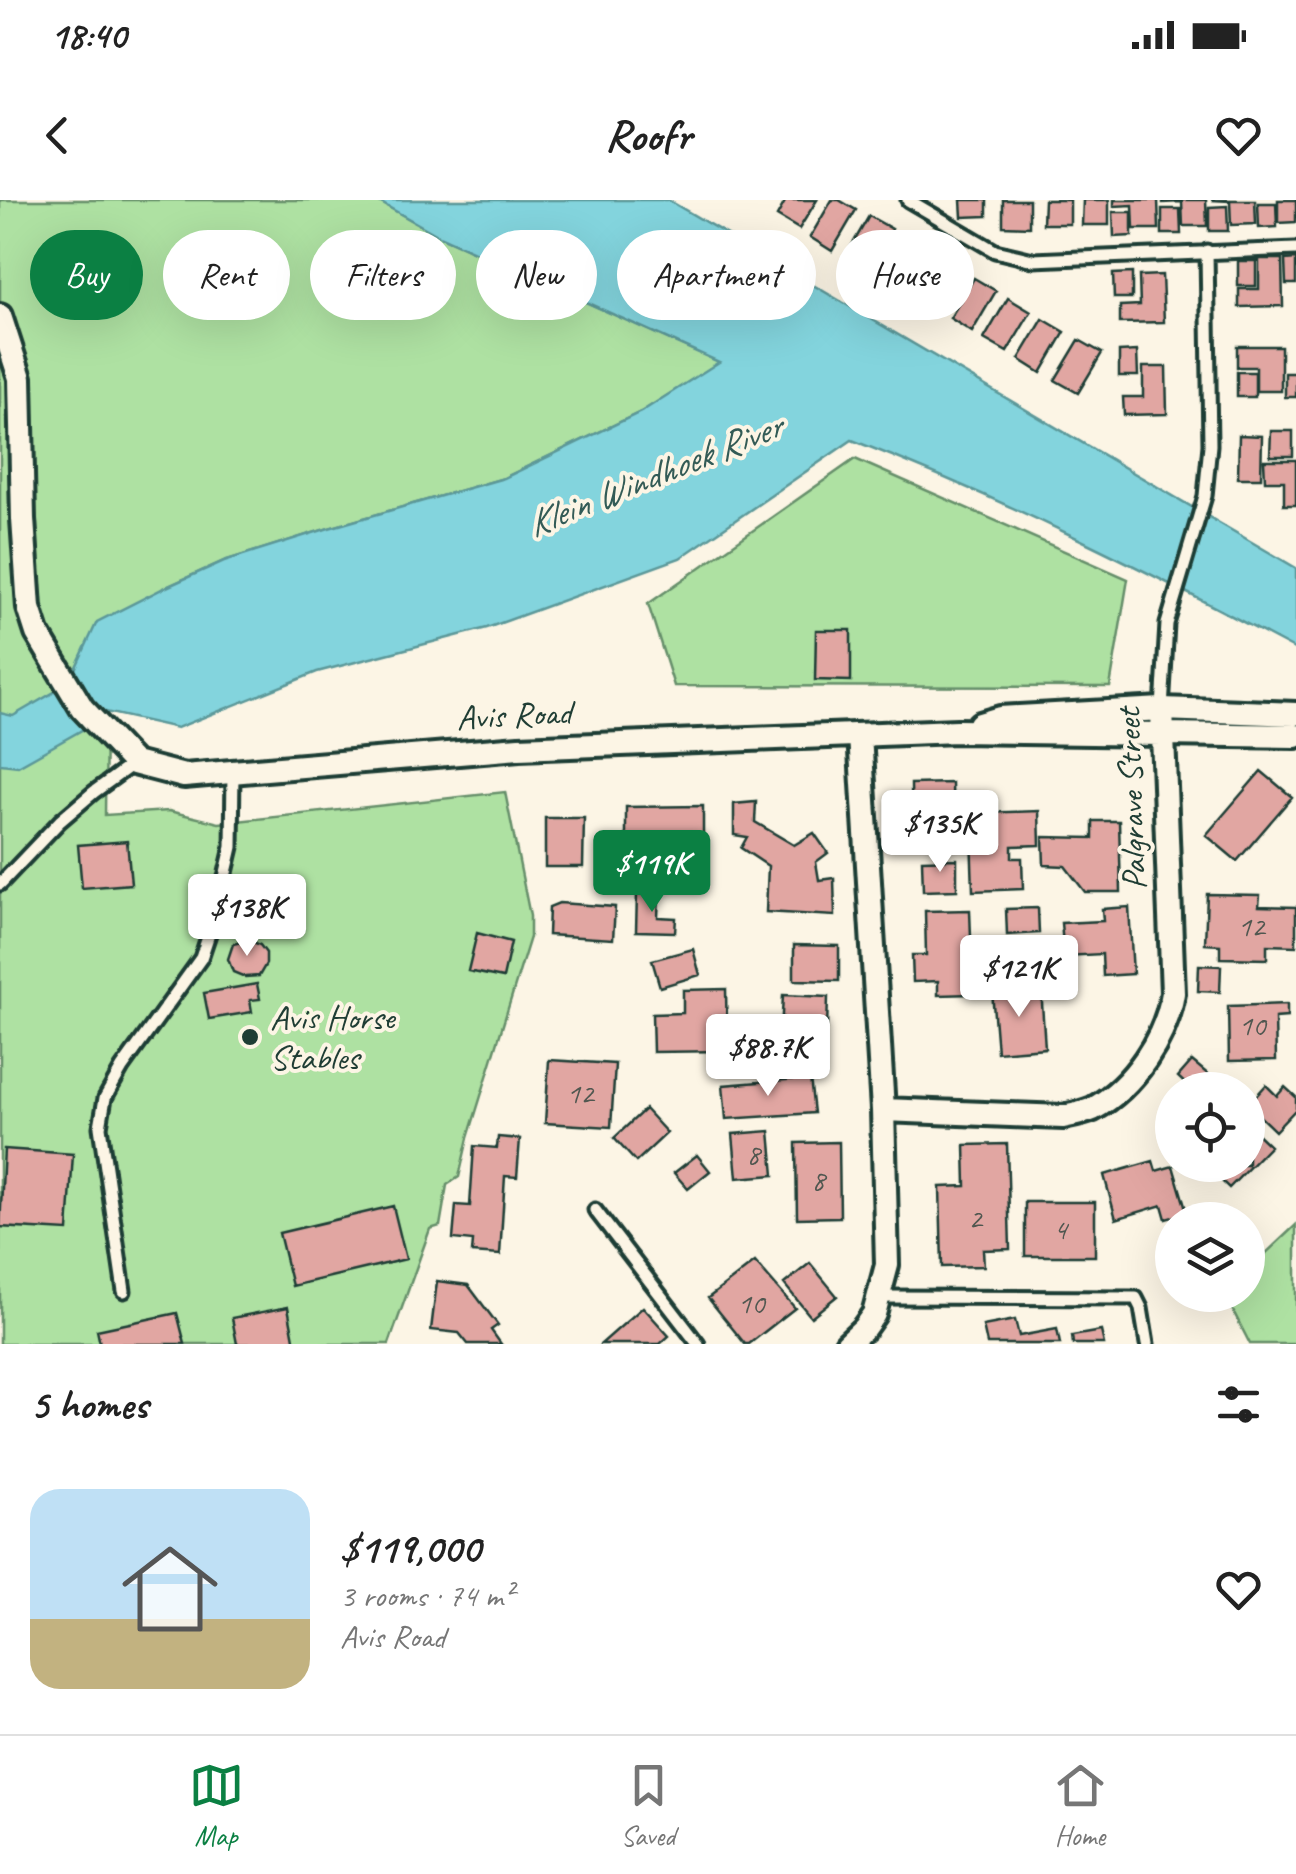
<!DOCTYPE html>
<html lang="en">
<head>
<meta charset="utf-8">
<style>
	:root { --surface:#fff; --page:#f6f6f6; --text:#222; --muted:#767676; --line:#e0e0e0; --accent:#0b8043 }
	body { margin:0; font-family:Caveat,sans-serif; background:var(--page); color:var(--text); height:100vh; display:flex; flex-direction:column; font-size:38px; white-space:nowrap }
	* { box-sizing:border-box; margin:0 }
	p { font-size:32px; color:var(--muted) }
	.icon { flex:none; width:55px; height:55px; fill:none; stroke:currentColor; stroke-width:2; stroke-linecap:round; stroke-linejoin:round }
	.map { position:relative; height:1144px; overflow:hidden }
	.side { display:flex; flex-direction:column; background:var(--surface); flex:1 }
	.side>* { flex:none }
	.banner { position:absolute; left:30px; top:30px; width:1238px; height:90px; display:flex; gap:20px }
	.controls { position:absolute; left:1155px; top:872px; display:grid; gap:20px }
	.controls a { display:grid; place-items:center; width:110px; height:110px; border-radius:50%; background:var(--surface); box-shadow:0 10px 40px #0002; font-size:50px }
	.price { position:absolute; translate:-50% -85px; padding:0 22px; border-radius:10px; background:#fff; color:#222; font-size:32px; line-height:65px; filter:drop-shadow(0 2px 5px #0008) }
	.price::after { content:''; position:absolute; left:50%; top:60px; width:30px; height:22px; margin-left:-15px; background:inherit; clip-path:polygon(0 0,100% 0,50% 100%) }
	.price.on { background:var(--accent); color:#fff }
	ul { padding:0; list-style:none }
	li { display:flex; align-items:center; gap:30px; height:250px; padding:0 30px }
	li span { display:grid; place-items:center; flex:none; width:280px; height:200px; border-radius:30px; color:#555 }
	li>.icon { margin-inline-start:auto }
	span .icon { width:120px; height:120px; fill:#fffc; stroke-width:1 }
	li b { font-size:42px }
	h2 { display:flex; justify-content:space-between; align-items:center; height:120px; padding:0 30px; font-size:42px }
	.tag { padding:0 35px; border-radius:45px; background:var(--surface); box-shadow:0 10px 40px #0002; font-size:35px; line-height:90px }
	.tag.on { background:var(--accent); color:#fff }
	.status { display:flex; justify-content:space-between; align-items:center; height:70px; padding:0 50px; background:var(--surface); direction:ltr }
	.status svg { height:28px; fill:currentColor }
	header { display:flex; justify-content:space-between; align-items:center; height:130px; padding:0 30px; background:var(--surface); font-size:45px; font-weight:700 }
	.tab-bar { display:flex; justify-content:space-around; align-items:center; height:140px; border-top:2px solid var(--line); background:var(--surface); font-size:28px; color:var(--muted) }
	.tab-bar a { display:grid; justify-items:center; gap:5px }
	.tab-bar .on { color:var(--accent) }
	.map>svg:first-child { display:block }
	.green { fill:#aee1a2; stroke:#668f6b; stroke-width:2.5 }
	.water { fill:#83d4dd; stroke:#5b9899; stroke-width:2.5 }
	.building { fill:#e1a6a2; stroke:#1f3d34; stroke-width:2.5 }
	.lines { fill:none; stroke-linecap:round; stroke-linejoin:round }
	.service-casing { stroke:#1f3d34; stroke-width:19 }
	.minor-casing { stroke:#1f3d34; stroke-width:30 }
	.service { stroke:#fcf5e5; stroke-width:11 }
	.minor { stroke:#fcf5e5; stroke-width:22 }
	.poi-dot { fill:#1f3d34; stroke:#fcf5e5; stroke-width:4 }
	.labels { text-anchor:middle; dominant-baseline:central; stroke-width:8; stroke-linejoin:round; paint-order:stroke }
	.number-label { font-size:30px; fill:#505750 }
	.street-label { font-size:35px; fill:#1f3d34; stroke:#fcf5e5 }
	.poi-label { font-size:35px; fill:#1f3d34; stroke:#fcf5e5; text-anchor:start }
	.water-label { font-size:38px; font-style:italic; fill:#335b56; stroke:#fcf5e5 }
</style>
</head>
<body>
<div class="status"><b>18:40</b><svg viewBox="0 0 49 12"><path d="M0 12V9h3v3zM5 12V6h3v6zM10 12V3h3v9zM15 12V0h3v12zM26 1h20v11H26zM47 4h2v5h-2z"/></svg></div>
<header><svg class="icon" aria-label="back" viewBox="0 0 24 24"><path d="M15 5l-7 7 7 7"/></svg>Roofr<svg class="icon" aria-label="heart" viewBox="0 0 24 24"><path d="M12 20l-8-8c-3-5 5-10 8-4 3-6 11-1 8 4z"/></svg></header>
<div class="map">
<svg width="1296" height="1144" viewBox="0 0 1296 1144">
	<rect width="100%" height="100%" fill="#fcf5e5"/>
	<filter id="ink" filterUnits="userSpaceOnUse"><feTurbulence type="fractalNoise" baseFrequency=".01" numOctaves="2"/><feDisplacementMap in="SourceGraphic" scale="20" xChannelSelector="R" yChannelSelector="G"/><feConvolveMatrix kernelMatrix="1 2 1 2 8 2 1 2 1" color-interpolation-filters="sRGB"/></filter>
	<g filter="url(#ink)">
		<!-- green -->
		<path class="green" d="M0 0H376L441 37 720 162 641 212 504 278 329 328 224 361 162 389 106 512 105 615 169 611 219 623 505 592 530 716V737L468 938 459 977 447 985 440 1026 430 1029 389 1144H0Z
			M855 259 1128 379 1110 487 674 486 648 404Z
			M1296 1025V1144H1250L1225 1095H1248V1070Z"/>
		<!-- water -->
		<path class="water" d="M376 0H668L1296 368V450C1152 373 1005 299 852 240L680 358 487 428 317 472 177 528 106 512 96 522 18 566 0 564V513L13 516 68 484 97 422 162 389 224 361 329 328 504 278 641 212 719 162 441 37Z"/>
		<!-- building -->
		<path class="building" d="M786 0H817L799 29 777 16Z
			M832 0H839L856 10 832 51 810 37Z
			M961 0H987V16L962 17Z
			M1003 0H1029V27L1003 26Z
			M1044 0H1070V24H1043Z
			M1083 0H1109V25H1082Z
			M1114 0H1158L1159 29H1134L1133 5 1114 6Z
			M1163 0H1206L1207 26H1183L1182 2 1163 3Z
			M1211 0H1255L1256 24 1231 25 1230 1Z
			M1278 0H1296V22L1278 23Z
			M1258 3H1276L1277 27 1259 28Z
			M1227 6 1228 31H1209V7Z
			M1162 9H1180L1181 34H1162Z
			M1113 12H1132V36L1114 37Z
			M869 16 892 29 868 70 845 57Z
			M906 37 928 50 904 91 882 78Z
			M939 58 961 71 937 112 915 99Z
			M1259 59H1282L1283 106 1239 107V89H1259Z
			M1296 59V84H1286L1285 60Z
			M1238 61H1256V86H1238Z
			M1132 73V98H1114L1113 74Z
			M1162 75 1164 122 1120 123V106L1140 105 1139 76Z
			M974 78 996 91 972 132 950 118Z
			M1008 98 1031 112 1007 152 984 139Z
			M1043 119 1065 132 1041 173 1019 159Z
			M1079 140 1102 153 1078 193 1055 180Z
			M1237 146H1281V191H1256V167H1237Z
			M1137 151 1138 176H1119V152Z
			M1143 167H1166L1167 214 1124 215 1123 197H1143Z
			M1237 172H1255V197H1237Z
			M1285 173H1296V197H1285Z
			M1271 231H1293V256H1270Z
			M1239 235 1262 236 1261 278H1238Z
			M1264 260H1296V305H1284V281H1265Z
			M816 430H851V481L815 480Z
			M1261 571 1292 597 1237 661 1206 635Z
			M952 583 953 636H912L911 584Z
			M756 602 755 622 794 645 814 633 828 653 816 662 819 680 834 678 835 716 766 712 768 666 741 648 747 637 734 635V604Z
			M703 606V669H667V637H626V607Z
			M1039 611 1040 645 1012 646V658H1022L1023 689 973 691 971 634H982V613Z
			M545 618H584L583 667H545Z
			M1093 621H1119L1121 692H1085L1065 666 1044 665 1043 637 1093 638Z
			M127 641 131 684 82 688 78 645Z
			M957 659V690L923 691 922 660Z
			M637 694H659L658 717 676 718 675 732 636 731Z
			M1207 694 1260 695 1259 706 1296 707V746L1267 745V759L1220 758V745L1205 744Z
			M559 703 615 707 613 739 548 735 549 707Z
			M1129 707 1133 774 1103 776 1102 754 1064 756 1061 723 1103 721 1102 709Z
			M1038 708 1039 733 1007 735 1006 709Z
			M970 710 973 794 938 795V781L913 782 912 755H926L925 711Z
			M477 733 511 742 503 778 468 771Z
			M249 740 260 745 266 753V764L259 776 245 777 233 772 228 759 233 744Z
			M794 745 839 746V781L794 780Z
			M693 749 700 775 660 787 652 760Z
			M1199 765 1221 766 1220 792 1198 791Z
			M257 784 260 799 250 800 252 812 209 819 204 793Z
			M1041 788 1045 848 997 852 992 791Z
			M726 789 727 851 653 852 652 814 683 813V790Z
			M783 795 828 797 827 828 812 827 811 854 780 852Z
			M1287 804V817L1275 818 1276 860 1229 861 1228 806Z
			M549 860 615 864 611 927 545 923Z
			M1192 861 1210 876 1198 890H1192L1178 877Z
			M810 878 814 913 726 919 723 885Z
			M1266 885 1277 896 1285 887 1296 897V909L1275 931 1248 905Z
			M645 909 667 933 636 962 614 938Z
			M1248 925 1270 946 1229 988 1205 965H1248Z
			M770 931 774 975 737 978 733 934Z
			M498 937 520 939 517 977 505 976 500 1055 472 1053 473 1041 453 1039 456 1005 470 1006 474 946 497 948Z
			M839 942 840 1017 797 1018 796 943Z
			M1007 944 1010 1049 983 1050 984 1066 942 1067 940 987 966 986 965 945Z
			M4 949 73 954 68 1031 0 1027Z
			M697 955 710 971 688 989 674 973Z
			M1153 961 1156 971 1173 966 1187 1013 1166 1019 1162 1005 1116 1019 1104 975Z
			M1025 1002H1095V1056H1025Z
			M393 1006 406 1059 292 1086 279 1033Z
			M755 1062 795 1108 749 1144H745L708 1098Z
			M810 1063 837 1096 811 1117 784 1084Z
			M437 1081 468 1085 498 1125 491 1130 501 1144H468L459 1133 431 1130Z
			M288 1107 295 1144H237L232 1118Z
			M643 1107 669 1136 660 1144H601Z
			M177 1113 185 1144H100L97 1130Z
			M1015 1120 1019 1136 1057 1129 1060 1144H987L983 1126Z
			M1101 1131 1104 1144H1073L1072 1136Z"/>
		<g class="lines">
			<!-- service casing -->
			<g class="service-casing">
				<path id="service" d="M908 0 995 51 1033 60 1296 49
					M1162 509 1167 424 1205 296 1210 245 1207 51
					M0 684 60 621 94 592 134 563
					M595 1010 698 1144
					M124 1091 100 927 105 898 122 868 201 758 218 707 232 647 233 572
					M879 1097 1136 1098 1141 1108 1147 1144"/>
			</g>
			<!-- minor casing -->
			<g class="minor-casing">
				<path id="minor" d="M0 116 20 178 23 319 29 408 37 433 82 508 134 563 184 576 519 548 957 531 1296 536
					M980 524 1000 518 1162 509 1296 514
					M883 910 1063 917C1073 915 1084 913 1093 909 1134 886 1166 838 1173 793L1162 509
					M847 1144 864 1128 874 1114 887 1065 883 910 860 535"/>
			</g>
			<!-- service -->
			<use href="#service" class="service"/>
			<!-- minor -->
			<use href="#minor" class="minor"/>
		</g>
	</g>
	<!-- markers -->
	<circle class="poi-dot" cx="250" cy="837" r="10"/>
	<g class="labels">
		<!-- number labels -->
		<g class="number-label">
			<text x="1251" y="726">12</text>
			<text x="1252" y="825">10</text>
			<text x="580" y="893">12</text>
			<text x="753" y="954">8</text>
			<text x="818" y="980">8</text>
			<text x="975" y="1018">2</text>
			<text x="1060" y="1029">4</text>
			<text x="751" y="1103">10</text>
		</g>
		<!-- street labels -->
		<g class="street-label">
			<text transform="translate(514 515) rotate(-3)">Avis Road</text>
			<text transform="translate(1131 599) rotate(-92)">Palgrave Street</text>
		</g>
		<!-- poi labels -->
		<g class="poi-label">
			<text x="270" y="817">Avis Horse<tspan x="270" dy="40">Stables</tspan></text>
		</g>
		<!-- water labels -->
		<g class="water-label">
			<text transform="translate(654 275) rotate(-22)">Klein Windhoek River</text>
		</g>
	</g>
</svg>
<div class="controls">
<a><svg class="icon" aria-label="locate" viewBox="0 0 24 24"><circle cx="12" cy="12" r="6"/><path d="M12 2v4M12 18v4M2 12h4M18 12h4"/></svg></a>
<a><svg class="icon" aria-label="layers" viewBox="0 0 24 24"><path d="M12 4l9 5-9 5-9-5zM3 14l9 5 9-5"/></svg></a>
</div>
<b class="price" style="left:940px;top:675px">$135K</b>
<b class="price on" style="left:652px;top:715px">$119K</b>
<b class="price" style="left:247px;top:759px">$138K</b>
<b class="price" style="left:1019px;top:820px">$121K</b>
<b class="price" style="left:768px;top:899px">$88.7K</b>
<div class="banner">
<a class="tag on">Buy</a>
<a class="tag">Rent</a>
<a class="tag">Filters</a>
<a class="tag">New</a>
<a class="tag">Apartment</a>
<a class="tag">House</a>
</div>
</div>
<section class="side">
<h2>5 homes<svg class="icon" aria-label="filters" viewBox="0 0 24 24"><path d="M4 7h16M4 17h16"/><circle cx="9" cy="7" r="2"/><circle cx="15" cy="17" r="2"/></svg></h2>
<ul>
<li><span style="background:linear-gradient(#bfe0f5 65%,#c2b280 0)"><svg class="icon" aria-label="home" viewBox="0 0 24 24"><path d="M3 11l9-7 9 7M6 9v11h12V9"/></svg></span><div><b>$119,000</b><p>3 rooms · 74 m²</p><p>Avis Road</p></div><svg class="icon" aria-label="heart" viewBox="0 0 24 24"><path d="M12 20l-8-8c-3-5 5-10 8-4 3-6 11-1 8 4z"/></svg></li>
</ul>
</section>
<nav class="tab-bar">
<a class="on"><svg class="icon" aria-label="map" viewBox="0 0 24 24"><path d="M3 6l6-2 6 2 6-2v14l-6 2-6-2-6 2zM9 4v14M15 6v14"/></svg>Map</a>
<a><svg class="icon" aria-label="saved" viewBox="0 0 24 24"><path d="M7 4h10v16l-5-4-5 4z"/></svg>Saved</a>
<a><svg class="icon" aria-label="home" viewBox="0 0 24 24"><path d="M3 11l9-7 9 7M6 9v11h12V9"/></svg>Home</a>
</nav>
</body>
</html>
